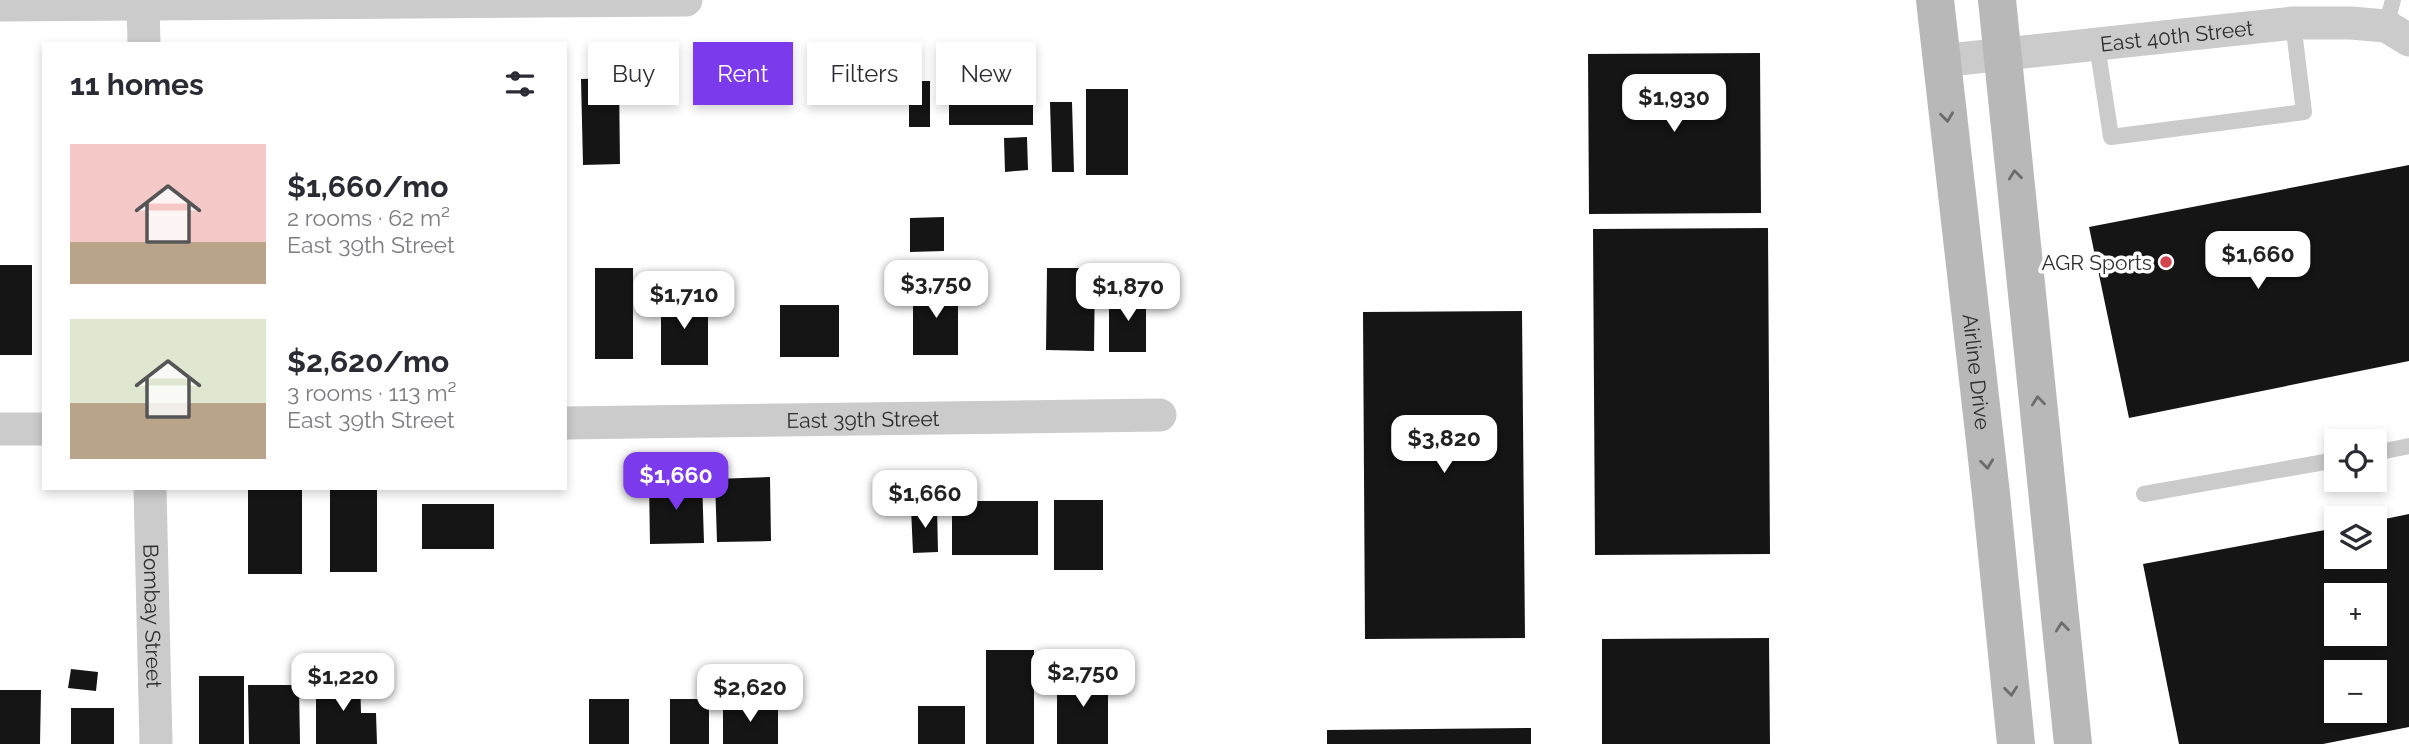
<!DOCTYPE html>
<html lang="en">
<head>
<meta charset="utf-8">
<style>
	:root { --surface:#fff; --page:#f7f7f7; --text:#2b2b33; --muted:#7c7c81; --accent:#7c3aed }
	body { margin:0; font-family:Raleway,sans-serif; background:var(--page); color:var(--text); height:100vh; display:flex; flex-direction:column; font-size:26px; white-space:nowrap }
	* { box-sizing:border-box; margin:0 }
	p { font-size:23px; color:var(--muted) }
	.icon { flex:none; width:38px; height:38px; fill:none; stroke:currentColor; stroke-width:2; stroke-linecap:round; stroke-linejoin:round }
	.map { position:relative; flex:1; overflow:hidden }
	.sheet { position:absolute; left:42px; top:42px; width:525px; height:448px; display:flex; flex-direction:column; background:var(--surface); border-radius:0px; box-shadow:0 4px 10px #0003 }
	.sheet>* { flex:none }
	.banner { position:absolute; left:588px; top:42px; width:665px; height:63px; display:flex; gap:14px }
	.controls { position:absolute; left:2324px; top:429px; display:grid; gap:14px }
	.controls a { display:grid; place-items:center; width:63px; height:63px; border-radius:0px; background:var(--surface); box-shadow:0 4px 10px #0003; font-size:35px }
	.price { position:absolute; translate:-50% -60px; padding:0 16px; border-radius:14px; background:#fff; color:#222; font-size:23px; line-height:46px; filter:drop-shadow(0 2px 4px #0008) }
	.price::after { content:''; position:absolute; left:50%; top:42px; width:21px; height:16px; margin-left:-10px; background:inherit; clip-path:polygon(0 0,100% 0,50% 100%) }
	.price.current { background:var(--accent); color:#fff }
	ul { padding:0; list-style:none }
	li { display:flex; align-items:center; gap:21px; height:175px; padding:0 28px }
	li span { display:grid; place-items:center; flex:none; width:196px; height:140px; border-radius:0px; color:#555 }
	li>.icon { margin-inline-start:auto }
	span .icon { width:84px; height:84px; fill:#fffc; stroke-width:1 }
	li b { font-size:30px }
	h2 { display:flex; justify-content:space-between; align-items:center; height:84px; padding:0 28px; font-size:30px }
	.pill { padding:0 24px; border-radius:0px; background:var(--surface); box-shadow:0 4px 10px #0003; font-size:24px; line-height:63px }
	.pill.current { background:var(--accent); color:#fff }
	.map>svg:first-child { display:block }
	.building { fill:#151515; fill-rule:evenodd }
	.lines { fill:none; stroke-linecap:round; stroke-linejoin:round }
	.service { stroke:#cbcbcb; stroke-width:16 }
	.minor { stroke:#cbcbcb; stroke-width:33 }
	.secondary { stroke:#b8b8b8; stroke-width:38 }
	.oneway { stroke:#6c6c6c }
	.poi-dot { fill:#cf4651; stroke:#fff; stroke-width:2.5 }
	.labels { text-anchor:middle; dominant-baseline:central; stroke-width:7; stroke-linejoin:round; paint-order:stroke }
	.street-label { font-size:21px; fill:#2e2e2e; stroke:#fff }
	.poi-label { font-size:21px; fill:#2e2e2e; stroke:#fff; text-anchor:end }
</style>
</head>
<body>
<div class="map">
<svg width="2409" height="744" viewBox="0 0 2409 744">
	<rect width="100%" height="100%" fill="#fff"/>
	<!-- building -->
	<path class="building" d="M1760 53 1761 213 1589 214 1588 54Z
		M949 71H1033V125H949Z
		M619 78 620 164 583 165 581 79Z
		M909 81H930V127H909Z
		M1086 89H1128V175H1086Z
		M1050 102H1072L1074 172H1052Z
		M1027 137 1028 170 1005 172 1004 138Z
		M2409 165V361L2129 418 2089 227Z
		M944 217V251L910 252V218Z
		M1768 228 1770 554 1595 555 1593 229Z
		M0 265H32V355H0Z
		M595 268H633V359H595Z
		M1047 268H1095L1094 351 1046 350Z
		M913 286H958V355H913Z
		M1109 294H1146V352H1109Z
		M661 296H708V365H661Z
		M780 305H839V357H780Z
		M1522 311 1525 638 1365 639 1363 312Z
		M770 477 771 541 717 542 715 479Z
		M702 479 704 543 650 544 649 480Z
		M248 488H302V574H248Z
		M330 488H377V572H330Z
		M1054 500H1103V570H1054Z
		M952 501H1038V555H952Z
		M422 504H494V549H422Z
		M937 506 938 552 913 553 911 508Z
		M2409 514V727L2323 744H2179L2143 564 2336 528V556H2375V521ZM2336 595H2375V634H2336ZM2336 672H2375V710H2336Z
		M1769 638 1770 744H1602V639Z
		M986 650H1034V744H986Z
		M71 669 98 672 96 691 68 688Z
		M1057 674H1108V744H1057Z
		M199 676H244V744H199Z
		M360 676 361 713H376L377 744H316V677Z
		M248 685H299L300 744H249Z
		M0 690H41L40 744H0Z
		M589 699H629V744H589Z
		M670 699H709V744H670Z
		M723 705H778V744H723Z
		M918 706H965V744H918Z
		M71 708H114V744H71Z
		M1531 728V744H1327V730Z"/>
	<g class="lines">
		<!-- service -->
		<path class="service" d="M2386 26 2393 0
			M2097 45 2111 137 2304 112 2293 23
			M2375 453 2409 446
			M2144 494 2336 460"/>
		<!-- minor -->
		<g class="minor">
			<path d="M143 4 144 44"/>
			<path d="M0 5 686 0"/>
			<path id="s1" d="M1940 61 2293 23H2351L2386 26 2409 40"/>
			<path id="s2" d="M565 423 1160 415"/>
			<path d="M0 429H44"/>
			<path id="s3" d="M150 488 156 744"/>
		</g>
		<!-- secondary -->
		<g class="secondary">
			<path id="s4" d="M1935 0 1991 494 2016 744"/>
			<path d="M1997 0 2073 744"/>
		</g>
	</g>
	<!-- one-way arrows -->
	<defs><path id="oneway-chevron" d="M-2-3.5L2.5 0L-2 3.5" fill="none" stroke-width="1.6" stroke-linecap="round" stroke-linejoin="round" transform="scale(1.75)"/></defs>
	<g class="oneway">
		<use href="#oneway-chevron" transform="translate(1947 117) rotate(83)"/>
		<use href="#oneway-chevron" transform="translate(2015 175) rotate(-96)"/>
		<use href="#oneway-chevron" transform="translate(2038 401) rotate(-96)"/>
		<use href="#oneway-chevron" transform="translate(1987 464) rotate(83)"/>
		<use href="#oneway-chevron" transform="translate(2062 627) rotate(-96)"/>
		<use href="#oneway-chevron" transform="translate(2011 691) rotate(84)"/>
	</g>
	<!-- markers -->
	<circle class="poi-dot" cx="2166" cy="262" r="7"/>
	<g class="labels">
		<!-- street labels -->
		<g class="street-label">
			<text stroke="none"><textPath href="#s1" startOffset="238">East 40th Street</textPath></text>
			<text stroke="none"><textPath href="#s4" startOffset="374">Airline Drive</textPath></text>
			<text stroke="none"><textPath href="#s2" startOffset="298">East 39th Street</textPath></text>
			<text stroke="none"><textPath href="#s3" startOffset="128">Bombay Street</textPath></text>
		</g>
		<!-- poi labels -->
		<g class="poi-label">
			<text x="2152" y="262">AGR Sports</text>
		</g>
	</g>
</svg>
<div class="controls">
<a><svg class="icon" aria-label="locate" viewBox="0 0 24 24"><circle cx="12" cy="12" r="6"/><path d="M12 2v4M12 18v4M2 12h4M18 12h4"/></svg></a>
<a><svg class="icon" aria-label="layers" viewBox="0 0 24 24"><path d="M12 4l9 5-9 5-9-5zM3 14l9 5 9-5"/></svg></a>
<a>+</a>
<a>−</a>
</div>
<b class="price" style="left:1674px;top:134px">$1,930</b>
<b class="price" style="left:2258px;top:291px">$1,660</b>
<b class="price" style="left:936px;top:320px">$3,750</b>
<b class="price" style="left:1128px;top:323px">$1,870</b>
<b class="price" style="left:684px;top:331px">$1,710</b>
<b class="price" style="left:1444px;top:475px">$3,820</b>
<b class="price current" style="left:676px;top:512px">$1,660</b>
<b class="price" style="left:925px;top:530px">$1,660</b>
<b class="price" style="left:1083px;top:709px">$2,750</b>
<b class="price" style="left:343px;top:713px">$1,220</b>
<b class="price" style="left:750px;top:724px">$2,620</b>
<div class="banner">
<a class="pill">Buy</a>
<a class="pill current">Rent</a>
<a class="pill">Filters</a>
<a class="pill">New</a>
</div>
<section class="sheet">
<h2>11 homes<svg class="icon" aria-label="filters" viewBox="0 0 24 24"><path d="M4 7h16M4 17h16"/><circle cx="9" cy="7" r="2"/><circle cx="15" cy="17" r="2"/></svg></h2>
<ul>
<li><span style="background:linear-gradient(#f6c9c9 70%,#b9a48a 0)"><svg class="icon" aria-label="home" viewBox="0 0 24 24"><path d="M3 11l9-7 9 7M6 9v11h12V9"/></svg></span><div><b>$1,660/mo</b><p>2 rooms · 62 m²</p><p>East 39th Street</p></div></li>
<li><span style="background:linear-gradient(#dfe7d0 60%,#b9a48a 0)"><svg class="icon" aria-label="home" viewBox="0 0 24 24"><path d="M3 11l9-7 9 7M6 9v11h12V9"/></svg></span><div><b>$2,620/mo</b><p>3 rooms · 113 m²</p><p>East 39th Street</p></div></li>
</ul>
</section>
</div>
</body>
</html>
